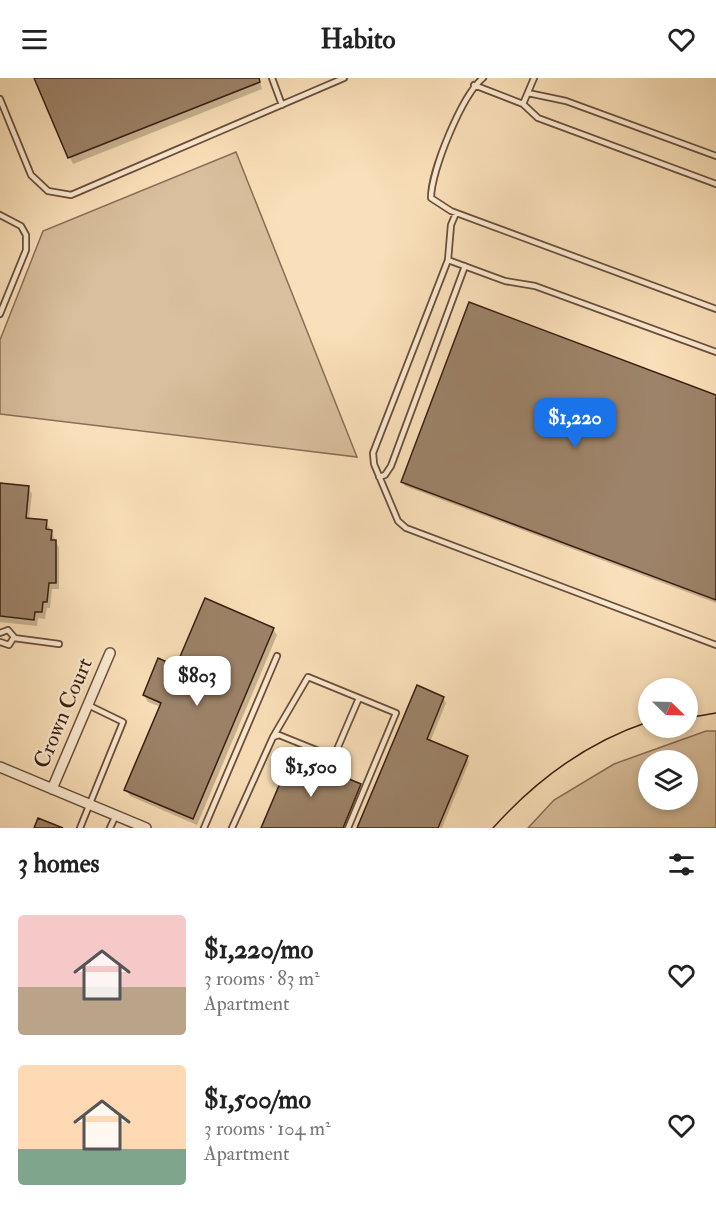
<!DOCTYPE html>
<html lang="en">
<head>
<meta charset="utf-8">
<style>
	:root { --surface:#fff; --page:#f6f6f6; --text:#222; --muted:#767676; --accent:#1a73e8 }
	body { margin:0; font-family:"IM FELL Double Pica",serif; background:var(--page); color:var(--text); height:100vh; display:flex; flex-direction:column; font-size:22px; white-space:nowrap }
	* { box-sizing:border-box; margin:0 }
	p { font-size:20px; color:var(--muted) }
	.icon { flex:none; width:33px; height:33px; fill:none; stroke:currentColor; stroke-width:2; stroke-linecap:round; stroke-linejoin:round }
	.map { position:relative; height:750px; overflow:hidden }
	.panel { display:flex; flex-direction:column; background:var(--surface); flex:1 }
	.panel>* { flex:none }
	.needle { width:39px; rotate:113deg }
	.controls { position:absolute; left:638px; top:600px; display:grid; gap:12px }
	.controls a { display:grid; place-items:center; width:60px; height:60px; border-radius:50%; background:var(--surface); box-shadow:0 3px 9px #0003; font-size:30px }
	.price { position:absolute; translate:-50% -51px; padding:0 14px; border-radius:12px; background:#fff; color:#222; font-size:20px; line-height:39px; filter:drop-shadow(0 2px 3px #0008) }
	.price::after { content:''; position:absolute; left:50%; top:36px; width:18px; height:14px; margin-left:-9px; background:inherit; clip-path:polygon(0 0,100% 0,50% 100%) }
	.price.on { background:var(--accent); color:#fff }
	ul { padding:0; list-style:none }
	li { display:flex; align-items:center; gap:18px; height:150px; padding:0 18px }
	li span { display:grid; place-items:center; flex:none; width:168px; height:120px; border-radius:6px; color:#555 }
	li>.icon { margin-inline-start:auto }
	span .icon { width:72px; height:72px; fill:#fffc; stroke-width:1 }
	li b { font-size:26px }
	h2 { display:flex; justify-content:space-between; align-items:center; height:72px; padding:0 18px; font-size:26px }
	header { display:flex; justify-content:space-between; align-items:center; height:78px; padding:0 18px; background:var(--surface); font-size:27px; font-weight:800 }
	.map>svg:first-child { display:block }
	.green { fill:#d9bf9d; stroke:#896e57; stroke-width:1.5; fill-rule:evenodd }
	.shadow { fill:#0003 }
	.building { fill:#9d8369; stroke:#391e11; stroke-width:1.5 }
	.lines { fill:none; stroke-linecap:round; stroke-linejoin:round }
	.lane-casing { stroke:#694e3b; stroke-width:8 }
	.street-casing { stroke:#694e3b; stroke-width:12 }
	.lane { stroke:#fcebd2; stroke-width:4.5 }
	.street { stroke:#fcebd2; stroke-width:9 }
	.tram { stroke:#391e11; stroke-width:1.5 }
	.labels { text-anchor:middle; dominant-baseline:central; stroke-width:5; stroke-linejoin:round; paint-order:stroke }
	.street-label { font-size:22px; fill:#391e11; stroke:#fcebd2 }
</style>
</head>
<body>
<header><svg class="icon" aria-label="menu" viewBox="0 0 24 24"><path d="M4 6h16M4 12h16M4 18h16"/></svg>Habito<svg class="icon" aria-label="heart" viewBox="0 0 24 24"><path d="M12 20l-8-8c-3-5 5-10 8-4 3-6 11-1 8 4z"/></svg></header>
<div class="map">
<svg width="716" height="750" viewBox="0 0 716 750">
	<rect width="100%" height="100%" fill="#fae0ba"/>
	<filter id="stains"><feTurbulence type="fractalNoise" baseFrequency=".00333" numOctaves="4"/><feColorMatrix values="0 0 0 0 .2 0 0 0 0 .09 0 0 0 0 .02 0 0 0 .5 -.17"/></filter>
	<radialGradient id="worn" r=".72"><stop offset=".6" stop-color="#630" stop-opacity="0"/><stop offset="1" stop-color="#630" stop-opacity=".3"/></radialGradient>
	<!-- green -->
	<path class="green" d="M236 74 357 379 0 336V262L43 153Z
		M706 653H716V750H528L554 722 614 686ZM687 682V722H648V682Z"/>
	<!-- shadow -->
	<path class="shadow" d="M35 0H259L262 11 73 86Z
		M716 319V525L405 408 403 404Z
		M0 407 28 410 32 416 29 442 46 443 59 470V511H52L50 530H47L45 541 38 540 37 548 0 544Z
		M273 551 277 557 197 747 130 718 126 711 161 629 148 624 144 617 177 590Z
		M443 620 446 625 430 664 467 679 469 684 442 750H359Z
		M360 708 364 714 349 750H263Z"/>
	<!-- building -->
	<path class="building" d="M34 0H259L260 4 68 80Z
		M469 224 716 317V522L401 404Z
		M0 405 29 408 26 440 47 442 46 451 52 452 51 462H56V505H49L47 524H43L42 534H35L34 542 0 538Z
		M205 520 274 550 193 741 124 712 161 625 143 617 158 580 176 588Z
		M417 607 444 619 427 661 468 678 438 750H357Z
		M292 677 361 706 343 750H261Z
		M38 740 63 750H34Z"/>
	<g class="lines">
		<!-- lane casing -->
		<g class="lane-casing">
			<path id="lane" d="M272 0 282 27
				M483 0C462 17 431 93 431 120L451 133 716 231
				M474 7 523 26 534 0
				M528 15 566 23 716 78
				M0 21 31 97 48 113 71 117 344 0
				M523 26 538 40 716 106
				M456 135 451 147 448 182 505 203 535 208 716 274
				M0 137 21 148 26 157V172L0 236
				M448 182 373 375 374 386 398 443 406 450 716 567
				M379 399 385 397 391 388 465 188
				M0 555 8 552 14 559 9 567 0 564
				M14 560 59 566
				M273 659 308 599 396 635 348 750
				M80 750 123 644 88 627
				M110 750 116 737
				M204 750 277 578
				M232 750 273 659 279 657 331 678 335 676 359 620"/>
		</g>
		<!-- street casing -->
		<g class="street-casing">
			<path id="street" d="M0 689 146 750
				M52 711 110 575"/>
		</g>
		<!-- lane -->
		<use href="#lane" class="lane"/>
		<!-- street -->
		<use href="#street" class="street"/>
		<!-- tram -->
		<path class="tram" d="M687 640 716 635
			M493 750C535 703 588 664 648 644"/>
	</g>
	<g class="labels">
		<!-- street labels -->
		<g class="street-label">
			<text transform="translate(63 635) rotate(-67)">Crown Court</text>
		</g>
	</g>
	<rect width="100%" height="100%" filter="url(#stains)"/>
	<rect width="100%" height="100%" fill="url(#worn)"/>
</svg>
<div class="controls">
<a><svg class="needle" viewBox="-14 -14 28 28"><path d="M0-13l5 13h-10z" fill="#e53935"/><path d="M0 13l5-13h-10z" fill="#767676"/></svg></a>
<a><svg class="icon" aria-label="layers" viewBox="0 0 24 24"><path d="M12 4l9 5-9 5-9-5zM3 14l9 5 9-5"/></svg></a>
</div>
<b class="price on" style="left:575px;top:371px">$1,220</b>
<b class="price" style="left:197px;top:629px">$803</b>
<b class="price" style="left:311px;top:720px">$1,500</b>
</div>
<section class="panel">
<h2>3 homes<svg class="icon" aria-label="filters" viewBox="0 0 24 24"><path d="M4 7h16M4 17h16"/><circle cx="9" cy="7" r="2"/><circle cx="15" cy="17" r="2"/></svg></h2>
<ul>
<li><span style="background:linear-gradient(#f6c9c9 60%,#b9a48a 0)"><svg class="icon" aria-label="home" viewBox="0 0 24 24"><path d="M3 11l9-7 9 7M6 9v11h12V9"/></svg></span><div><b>$1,220/mo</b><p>3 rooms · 83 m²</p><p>Apartment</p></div><svg class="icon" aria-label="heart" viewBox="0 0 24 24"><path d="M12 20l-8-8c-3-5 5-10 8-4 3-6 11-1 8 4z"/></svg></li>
<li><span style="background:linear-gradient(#ffd9b3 70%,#7fa58c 0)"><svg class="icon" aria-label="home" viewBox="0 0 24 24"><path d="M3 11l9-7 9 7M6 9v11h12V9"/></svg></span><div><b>$1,500/mo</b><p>3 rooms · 104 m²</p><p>Apartment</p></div><svg class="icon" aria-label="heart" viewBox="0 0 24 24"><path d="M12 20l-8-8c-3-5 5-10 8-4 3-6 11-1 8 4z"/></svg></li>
</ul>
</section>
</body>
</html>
